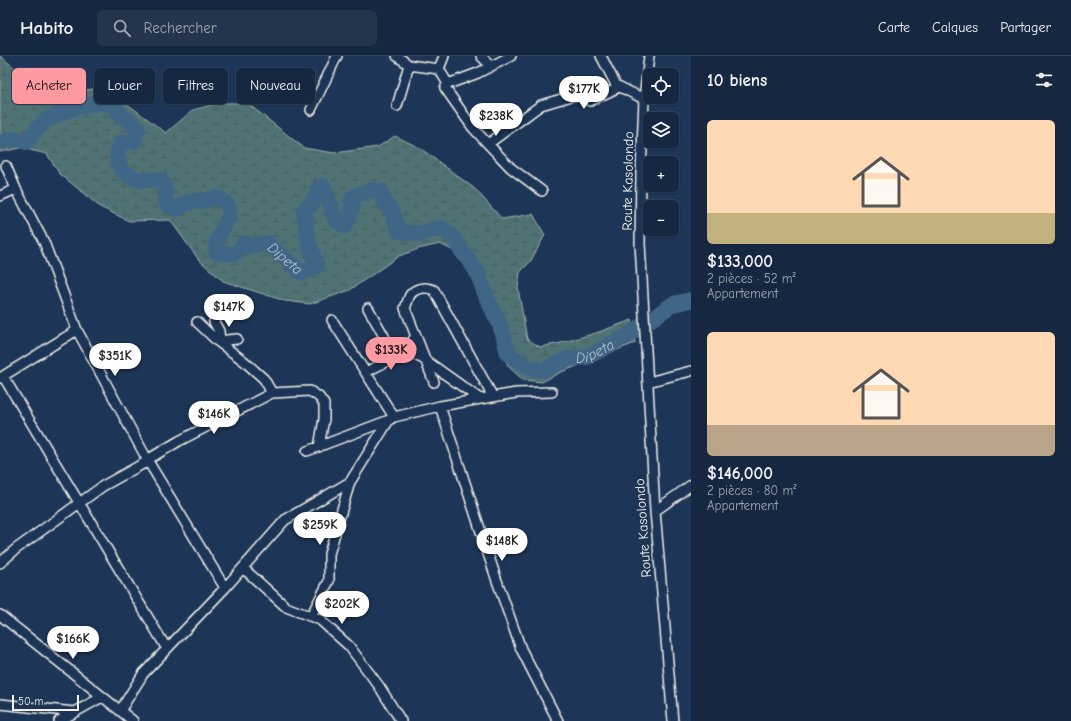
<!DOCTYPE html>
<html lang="fr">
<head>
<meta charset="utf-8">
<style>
	:root { --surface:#162841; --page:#23344c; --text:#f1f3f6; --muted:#9ea6b1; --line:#35445a; --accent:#ff9aa2 }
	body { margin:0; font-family:"Comic Neue",sans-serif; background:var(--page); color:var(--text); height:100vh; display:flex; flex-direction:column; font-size:15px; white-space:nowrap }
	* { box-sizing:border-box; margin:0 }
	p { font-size:13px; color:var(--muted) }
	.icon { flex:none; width:22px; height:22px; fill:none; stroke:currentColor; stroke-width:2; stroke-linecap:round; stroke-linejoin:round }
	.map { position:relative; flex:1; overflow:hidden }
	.drawer { display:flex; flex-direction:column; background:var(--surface); width:380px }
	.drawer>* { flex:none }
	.banner { position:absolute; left:12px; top:12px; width:380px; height:36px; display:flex; gap:8px }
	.fabs { position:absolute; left:643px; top:12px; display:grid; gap:8px }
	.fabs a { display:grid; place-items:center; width:36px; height:36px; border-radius:6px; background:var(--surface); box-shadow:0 1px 3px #0004,0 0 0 1px var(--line); font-size:20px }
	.scale { position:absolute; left:12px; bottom:10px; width:67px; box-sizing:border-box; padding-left:4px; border:2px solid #f4f1e8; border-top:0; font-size:11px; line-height:14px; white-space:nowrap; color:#f4f1e8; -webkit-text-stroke:3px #1d3557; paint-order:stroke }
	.price { position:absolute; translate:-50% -34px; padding:0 9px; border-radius:14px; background:#fff; color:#222; font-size:13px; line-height:26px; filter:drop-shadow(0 1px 2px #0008) }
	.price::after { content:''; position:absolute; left:50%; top:24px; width:12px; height:9px; margin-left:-6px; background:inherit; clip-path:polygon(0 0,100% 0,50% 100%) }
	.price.on { background:var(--accent); color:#111 }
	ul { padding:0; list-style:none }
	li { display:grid; align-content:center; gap:8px; height:212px; padding:0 16px }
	li span { display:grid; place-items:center; height:124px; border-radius:6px; color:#555 }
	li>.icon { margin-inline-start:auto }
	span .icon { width:72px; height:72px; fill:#fffc; stroke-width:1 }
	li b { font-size:17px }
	h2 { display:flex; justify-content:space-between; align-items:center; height:48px; padding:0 16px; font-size:17px }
	.pill { padding:0 14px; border-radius:6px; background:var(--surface); box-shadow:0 1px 3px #0004,0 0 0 1px var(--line); font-size:14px; line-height:36px }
	.pill.on { background:var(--accent); color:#111 }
	header { display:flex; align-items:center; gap:24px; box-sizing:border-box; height:56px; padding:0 20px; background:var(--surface); border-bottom:1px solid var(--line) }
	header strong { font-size:19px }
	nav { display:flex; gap:22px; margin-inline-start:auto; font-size:14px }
	.search { width:280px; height:36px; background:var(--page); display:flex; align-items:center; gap:10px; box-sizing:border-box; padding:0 14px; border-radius:6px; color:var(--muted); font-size:15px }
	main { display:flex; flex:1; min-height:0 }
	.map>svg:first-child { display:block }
	.wetland { fill:url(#wetland-marsh); stroke:#a2b2ae }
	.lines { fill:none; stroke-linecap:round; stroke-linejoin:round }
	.river { stroke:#3f6687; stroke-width:16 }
	.minor-casing { stroke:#f4f1e8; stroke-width:12 }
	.minor { stroke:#1d3557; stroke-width:9 }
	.labels { text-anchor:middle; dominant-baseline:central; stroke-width:4; stroke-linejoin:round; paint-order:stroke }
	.street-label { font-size:14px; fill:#f4f1e8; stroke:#1d3557 }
	.water-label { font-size:15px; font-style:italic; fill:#b5c0c6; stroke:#1d3557 }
</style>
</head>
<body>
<header>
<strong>Habito</strong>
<div class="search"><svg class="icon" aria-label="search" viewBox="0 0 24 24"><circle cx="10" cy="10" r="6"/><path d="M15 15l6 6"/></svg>Rechercher</div>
<nav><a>Carte</a><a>Calques</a><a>Partager</a></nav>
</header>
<main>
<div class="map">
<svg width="691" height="665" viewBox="0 0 691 665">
	<defs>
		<pattern id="wetland-marsh" width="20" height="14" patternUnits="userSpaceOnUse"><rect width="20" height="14" fill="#507374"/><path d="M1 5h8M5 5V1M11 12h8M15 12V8" fill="none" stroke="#4c5b5b"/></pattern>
	</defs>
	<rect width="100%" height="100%" fill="#1d3557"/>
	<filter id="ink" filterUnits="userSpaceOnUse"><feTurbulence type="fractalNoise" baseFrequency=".025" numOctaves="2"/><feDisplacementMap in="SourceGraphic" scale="8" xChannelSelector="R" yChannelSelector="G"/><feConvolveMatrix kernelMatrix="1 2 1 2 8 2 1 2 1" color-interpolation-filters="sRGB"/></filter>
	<g filter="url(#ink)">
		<!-- wetland -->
		<path class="wetland" d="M0 0 21 17 43 30 71 37 98 32 130 50 166 77 193 54 219 47H247L304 92 334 97 378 91 395 80 420 92 475 133 502 163 533 158 545 179 530 206 520 216 518 232 527 283 540 291 561 287 596 277 632 264 635 287 559 317 542 326 523 324 508 310 472 217 452 194 440 188 418 193 399 200 350 234 310 248 285 245 223 225 199 204 170 164 129 165 100 151 59 117 47 98 21 92 0 96Z"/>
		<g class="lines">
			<!-- river -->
			<path class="river" id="s1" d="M0 86 13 83 27 86C33 77 39 69 48 63 62 55 98 42 113 50 115 52 117 55 119 57 125 63 132 65 138 72L134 85 122 86C111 102 120 118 137 123 144 125 153 123 160 124 162 127 165 129 165 133 166 146 162 148 177 153L188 146 202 145 214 142 221 143 228 149 229 159 217 185 216 195C232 198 235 202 244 187L250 191 267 187 302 217 317 210 308 184 304 155 314 145 318 132 323 130 331 149 335 163 345 170 352 153 353 141 372 134 380 135 386 149 391 154 399 175 418 178 441 172 453 181 461 194 476 214 487 242 502 273 508 298 532 313 544 314 567 303 587 301 627 280 673 248 691 244"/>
			<!-- minor casing -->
			<g class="minor-casing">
				<path id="minor" d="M444 0 439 13 448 28
					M481 0 491 10
					M511 0 478 17 448 28 445 32 473 72 488 88 511 112 542 135
					M601 0 616 29 644 43
					M649 0 644 43 641 116 640 187 655 455 673 665
					M409 9 439 13
					M397 50 409 9 397 0
					M311 54 337 0
					M488 88 541 49 575 39 581 40 590 45 619 31
					M6 110 16 133 44 186 77 274 148 405 225 532
					M0 140 16 133
					M368 252 385 282 390 304
					M332 264 394 361
					M197 266 217 285 244 305 264 323 272 337
					M214 266 219 275 220 285
					M217 285 237 283
					M407 295 425 304 480 343
					M366 316 407 295 416 279
					M3 320 167 593
					M0 322 77 274
					M434 326 405 252C407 248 408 243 410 239 415 232 426 230 434 234L493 341
					M648 326 691 315
					M440 350 496 522 521 593 558 665
					M307 395 389 364
					M147 404 179 385 272 337 310 335 319 341 324 348V363L319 391
					M655 455 691 429
					M0 507 16 493 103 430 148 405
					M243 512 286 551 320 564 349 590 379 630 401 665
					M0 559 133 665
					M311 560 329 525V498L350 426
					M0 648 75 656
					M120 655 143 618 225 532 285 464 350 426 389 364 394 361 440 350 516 337 552 336
					M59 665 102 641"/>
			</g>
			<!-- minor -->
			<use href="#minor" class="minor"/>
		</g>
	</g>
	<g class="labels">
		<!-- street labels -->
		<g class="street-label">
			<text transform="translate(628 125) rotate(-89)">Route Kasolondo</text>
			<text transform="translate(643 472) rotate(-94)">Route Kasolondo</text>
		</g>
		<!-- water labels -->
		<g class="water-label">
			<text stroke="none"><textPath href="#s1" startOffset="480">Dipeta</textPath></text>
			<text stroke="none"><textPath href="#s1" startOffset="1043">Dipeta</textPath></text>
		</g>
	</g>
</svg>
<div class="fabs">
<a><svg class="icon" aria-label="locate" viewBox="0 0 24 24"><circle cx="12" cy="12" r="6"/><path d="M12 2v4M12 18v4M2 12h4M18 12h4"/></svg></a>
<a><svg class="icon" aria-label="layers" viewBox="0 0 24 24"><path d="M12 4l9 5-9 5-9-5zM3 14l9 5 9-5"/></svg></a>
<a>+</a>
<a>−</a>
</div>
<div class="scale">50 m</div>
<b class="price" style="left:584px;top:54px">$177K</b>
<b class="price" style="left:496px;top:81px">$238K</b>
<b class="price" style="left:229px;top:272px">$147K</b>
<b class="price on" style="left:391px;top:315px">$133K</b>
<b class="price" style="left:115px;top:321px">$351K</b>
<b class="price" style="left:214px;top:379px">$146K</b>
<b class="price" style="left:320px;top:490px">$259K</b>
<b class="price" style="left:502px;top:506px">$148K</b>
<b class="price" style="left:342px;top:569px">$202K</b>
<b class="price" style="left:73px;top:604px">$166K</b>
<div class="banner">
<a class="pill on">Acheter</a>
<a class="pill">Louer</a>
<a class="pill">Filtres</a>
<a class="pill">Nouveau</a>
</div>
</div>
<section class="drawer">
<h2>10 biens<svg class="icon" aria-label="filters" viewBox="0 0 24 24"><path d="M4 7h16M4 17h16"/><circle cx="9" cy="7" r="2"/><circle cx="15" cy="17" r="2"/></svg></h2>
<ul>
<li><span style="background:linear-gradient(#ffd9b3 75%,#c2b280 0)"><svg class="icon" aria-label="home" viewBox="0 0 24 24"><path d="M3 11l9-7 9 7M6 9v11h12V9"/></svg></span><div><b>$133,000</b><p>2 pièces · 52 m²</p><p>Appartement</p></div></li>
<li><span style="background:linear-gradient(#ffd9b3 75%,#b9a48a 0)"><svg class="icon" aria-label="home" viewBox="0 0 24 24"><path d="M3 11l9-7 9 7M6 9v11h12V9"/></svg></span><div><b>$146,000</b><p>2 pièces · 80 m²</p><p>Appartement</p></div></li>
</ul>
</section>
</main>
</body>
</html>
